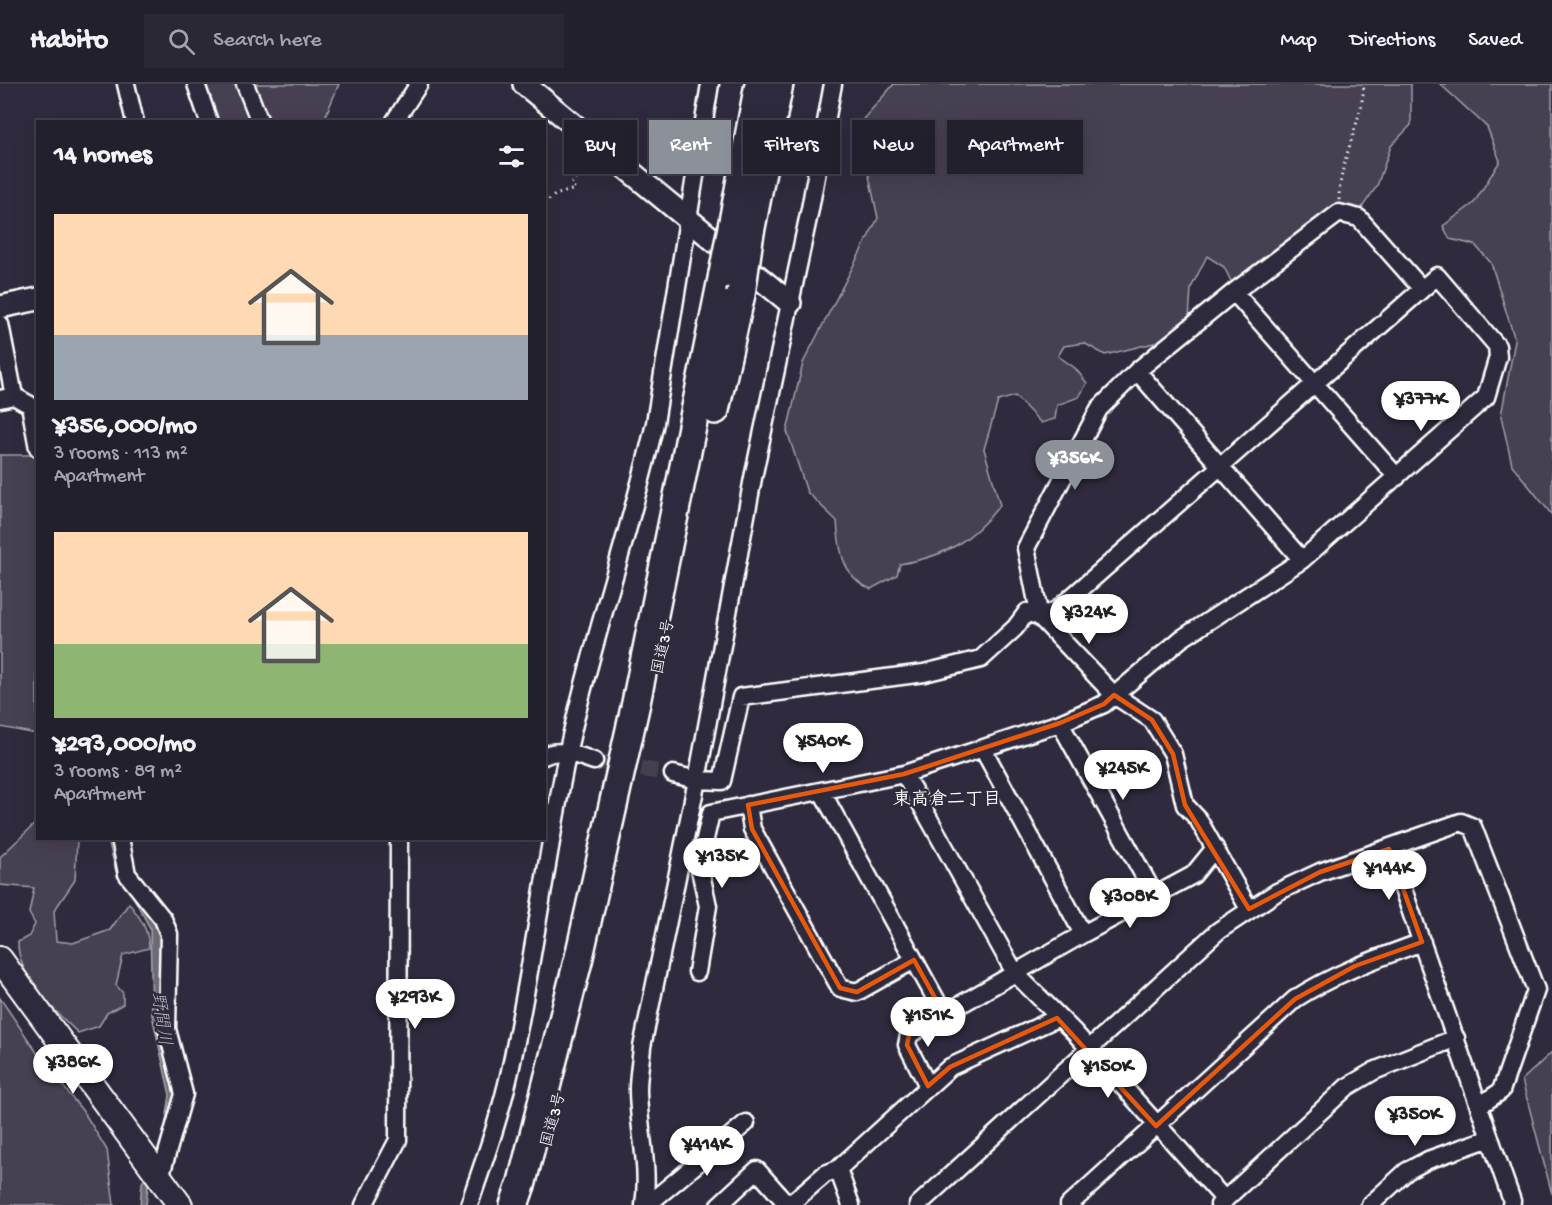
<!DOCTYPE html>
<html lang="en">
<head>
<meta charset="utf-8">
<style>
	:root { --surface:#23202e; --page:#2b2836; --text:#f1f3f6; --muted:#a3a3aa; --line:#403e4a; --accent:#8c9099 }
	body { margin:0; font-family:"Gochi Hand","Klee One",sans-serif; background:var(--page); color:var(--text); height:100vh; display:flex; flex-direction:column; font-size:22px; white-space:nowrap }
	* { box-sizing:border-box; margin:0 }
	p { font-size:20px; color:var(--muted) }
	.icon { flex:none; width:33px; height:33px; fill:none; stroke:currentColor; stroke-width:2; stroke-linecap:round; stroke-linejoin:round }
	.map { position:relative; flex:1; overflow:hidden }
	.side { position:absolute; left:36px; top:36px; width:510px; height:720px; display:flex; flex-direction:column; background:var(--surface); border-radius:0px; box-shadow:0 6px 24px #0002,0 0 0 2px var(--line) }
	.side>* { flex:none }
	.guide { position:absolute; left:564px; top:36px; width:570px; height:54px; display:flex; gap:12px }
	.price { position:absolute; translate:-50% -51px; padding:0 14px; border-radius:21px; background:#fff; color:#222; font-size:20px; line-height:39px; filter:drop-shadow(0 2px 3px #0008) }
	.price::after { content:''; position:absolute; left:50%; top:36px; width:18px; height:14px; margin-left:-9px; background:inherit; clip-path:polygon(0 0,100% 0,50% 100%) }
	.price.current { background:var(--accent); color:#fff }
	ul { padding:0; list-style:none }
	li { display:grid; align-content:center; gap:12px; height:318px; padding:0 18px }
	li span { display:grid; place-items:center; height:186px; border-radius:0px; color:#555 }
	li>.icon { margin-inline-start:auto }
	span .icon { width:108px; height:108px; fill:#fffc; stroke-width:1 }
	li b { font-size:26px }
	h2 { display:flex; justify-content:space-between; align-items:center; height:72px; padding:0 18px; font-size:26px }
	.tag { padding:0 21px; border-radius:0px; background:var(--surface); box-shadow:0 6px 24px #0002,0 0 0 2px var(--line); font-size:21px; line-height:54px }
	.tag.current { background:var(--accent); color:#fff }
	header { display:flex; align-items:center; gap:36px; box-sizing:border-box; height:84px; padding:0 30px; background:var(--surface); border-bottom:2px solid var(--line) }
	header strong { font-size:28px }
	nav { display:flex; gap:33px; margin-inline-start:auto; font-size:21px }
	.search { width:420px; height:54px; background:var(--page); display:flex; align-items:center; gap:15px; box-sizing:border-box; padding:0 21px; border-radius:0px; color:var(--muted); font-size:22px }
	.map>svg:first-child { display:block }
	.green { fill:#464152; stroke:#a2a0a8; stroke-width:1.5 }
	.water { fill:#6d6a77; stroke:#a7a6ad; stroke-width:1.5 }
	.lines { fill:none; stroke-linecap:round; stroke-linejoin:round }
	.minor-tunnel { stroke:#443f50; stroke-width:16; stroke-dasharray:16 8; stroke-linecap:butt }
	.minor-casing { stroke:#fff; stroke-width:21 }
	.tertiary-casing { stroke:#fff; stroke-width:26 }
	.secondary-casing { stroke:#fff; stroke-width:28 }
	.trunk-casing { stroke:#fff; stroke-width:32 }
	.path { stroke:#fff; stroke-width:3; stroke-dasharray:1.5 4.5; stroke-linecap:butt }
	.minor { stroke:#2f2a3d; stroke-width:16 }
	.tertiary { stroke:#2f2a3d; stroke-width:21 }
	.secondary { stroke:#2f2a3d; stroke-width:24 }
	.trunk { stroke:#2f2a3d; stroke-width:27 }
	.trunk-bridge-casing { stroke:#fff; stroke-width:32; stroke-linecap:butt }
	.trunk-bridge { stroke:#2f2a3d; stroke-width:27 }
	.marked { fill:none; stroke:#e8590c; stroke-width:4.5; stroke-linejoin:round }
	.labels { text-anchor:middle; dominant-baseline:central; stroke-width:5; stroke-linejoin:round; paint-order:stroke }
	.street-label { font-size:16px; fill:#fff; stroke:#2f2a3d }
	.neighbourhood-label { font-size:18px; font-weight:bold; fill:#fff; stroke:#2f2a3d }
	.water-label { font-size:18px; font-style:italic; fill:#b6b4bb; stroke:#2f2a3d }
</style>
</head>
<body>
<header>
<strong>Habito</strong>
<div class="search"><svg class="icon" aria-label="search" viewBox="0 0 24 24"><circle cx="10" cy="10" r="6"/><path d="M15 15l6 6"/></svg>Search here</div>
<nav><a>Map</a><a>Directions</a><a>Saved</a></nav>
</header>
<div class="map">
<svg width="1552" height="1121" viewBox="0 0 1552 1121">
	<rect width="100%" height="100%" fill="#2f2a3d"/>
	<filter id="ink" filterUnits="userSpaceOnUse"><feTurbulence type="fractalNoise" baseFrequency=".0167" numOctaves="2"/><feDisplacementMap in="SourceGraphic" scale="12" xChannelSelector="R" yChannelSelector="G"/><feConvolveMatrix kernelMatrix="1 2 1 2 8 2 1 2 1" color-interpolation-filters="sRGB"/></filter>
	<g filter="url(#ink)">
		<!-- green -->
		<path class="green" d="M199 0H339L323 38 207 37Z
			M894 0H1411V41L1391 62 1377 102 1361 125 1308 145 1233 201 1224 183 1207 172 1191 204 1189 234 1158 258 1105 271 1084 259 1064 262 1058 272 1075 284 1087 299 1079 313 1057 321 1055 335 1041 339 1015 312 998 317 984 365 1000 421C971 457 947 472 900 480L897 491 871 505C842 493 839 465 837 437L807 408 787 347 803 279 878 134 858 41Z
			M1440 0H1552V431L1512 381 1501 332 1515 256 1491 179 1475 161 1450 155 1443 142 1474 119 1500 77 1487 43Z
			M0 371H37V650L0 643Z
			M37 738 38 754 77 756 75 796 54 827 56 857 73 859 110 846 129 819C141 835 148 844 149 864L123 871 116 901 123 909V920L107 929 99 942 78 949C54 926 17 892 18 858L29 852 35 840 29 829 34 804 0 801V773Z
			M0 914 40 973 85 1030 107 1066 114 1121H0Z
			M1552 968V1110L1522 996Z"/>
		<!-- water -->
		<path class="water" d="M108 755H114L160 848 159 915 165 959 177 1001V1020L165 1065 148 1102 146 1121H140L142 1099 153 1079 164 1050 170 1011 152 931 150 844 131 809 117 792Z"/>
		<g class="lines">
			<!-- minor-tunnel -->
			<path class="minor-tunnel" d="M594 677 673 690"/>
			<!-- minor casing -->
			<g class="minor-casing">
				<path id="minor" d="M126 0 135 38
					M196 0 209 38
					M245 0 260 38
					M394 38 419 0
					M1234 208 1397 393
					M0 240 14 312 0 315
					M1137 287 1302 476
					M14 312 30 321 38 364
					M1060 639 1155 812
					M983 665 1083 850
					M544 672C559 663 579 672 594 677
					M673 690 697 696 722 697 741 613 924 589 981 575 1015 544 1027 528 1040 533 1057 526 1437 192 1497 262 1498 273 1486 313 1302 476 1181 555 1104 620 1060 639 904 690 711 729 699 781 708 822 697 888
					M904 690 1015 889 1074 948 1225 1116
					M822 708 944 930 1083 850 1193 791 1215 764
					M748 721 752 745 840 904 857 908 914 876
					M120 754 127 790 163 835 169 850 167 945 184 1010 160 1094
					M1389 765 1512 1117 1511 1121
					M1249 825 1198 735 1185 721 1173 670 1152 636 1114 611 1040 533 1026 464 1099 325 1137 287 1234 208 1339 129 1359 134 1422 205
					M928 1002 907 961 909 951 944 930
					M838 1085 851 1121
					M364 1121 398 1056 399 754
					M469 1121C484 1077 500 1033 510 987 533 881 546 773 568 666 592 556 630 449 655 339L710 0
					M644 1121C650 1081 638 1044 638 1005 638 991 641 977 642 963L697 696 753 394 810 125 833 0
					M647 1121 746 1039
					M719 1121 757 1086 788 1121
					M789 1121 825 1090 838 1085 950 983 1057 934
					M918 1121 1218 847 1277 808 1320 788 1461 738 1473 743 1536 906 1501 1007 1479 1022
					M1069 1121 1295 915C1335 889 1378 874 1422 858
					M1219 1121 1347 1003 1374 987 1456 954
					M1370 1121 1407 1087 1428 1076 1490 1054"/>
			</g>
			<!-- tertiary casing -->
			<g class="tertiary-casing">
				<path id="tertiary" d="M524 0 790 219
					M0 223 38 215"/>
			</g>
			<!-- secondary casing -->
			<g class="secondary-casing">
				<path id="secondary" d="M0 875 180 1121"/>
			</g>
			<!-- trunk casing -->
			<g class="trunk-casing">
				<path id="trunk" d="M732 143 759 0
					M749 154 779 0
					M715 326 741 210
					M514 1121 522 1098 579 873 636 619 723 190"/>
			</g>
			<!-- path -->
			<path class="path" d="M1339 116C1339 76 1362 40 1364 0
				M544 120 555 111 575 105 571 100 591 77"/>
			<!-- minor -->
			<use href="#minor" class="minor"/>
			<!-- tertiary -->
			<use href="#tertiary" class="tertiary"/>
			<!-- secondary -->
			<use href="#secondary" class="secondary"/>
			<!-- trunk -->
			<use href="#trunk" class="trunk"/>
			<!-- trunk-bridge casing -->
			<g class="trunk-bridge-casing">
				<path id="trunk-bridge" d="M723 190 732 143
					M741 210 749 154"/>
			</g>
			<!-- trunk-bridge -->
			<use href="#trunk-bridge" class="trunk-bridge"/>
		</g>
	</g>
	<!-- marked area -->
	<path class="marked" d="M1114 611 1152 636 1173 670 1185 721 1249 825 1320 788 1389 765 1422 858 1355 882 1295 915 1156 1042 1057 934 950 983 928 1002 907 961 909 951 944 930 914 876 857 908 840 904 752 745 748 721 904 690 1060 639 1104 620Z"/>
	<g class="labels">
		<!-- street labels -->
		<g class="street-label">
			<text transform="translate(665 563) rotate(-78)">国道3号</text>
			<text transform="translate(555 1036) rotate(-75)">国道3号</text>
		</g>
		<!-- neighbourhood labels -->
		<g class="neighbourhood-label">
			<text x="947" y="716">東高倉二丁目</text>
		</g>
		<!-- water labels -->
		<g class="water-label">
			<text transform="translate(160 935) rotate(82)">野間川</text>
		</g>
	</g>
</svg>
<b class="price" style="left:1421px;top:348px">¥377K</b>
<b class="price current" style="left:1075px;top:407px">¥356K</b>
<b class="price" style="left:1089px;top:561px">¥324K</b>
<b class="price" style="left:823px;top:690px">¥540K</b>
<b class="price" style="left:1123px;top:717px">¥245K</b>
<b class="price" style="left:722px;top:805px">¥135K</b>
<b class="price" style="left:1389px;top:817px">¥144K</b>
<b class="price" style="left:1130px;top:845px">¥308K</b>
<b class="price" style="left:415px;top:946px">¥293K</b>
<b class="price" style="left:928px;top:964px">¥151K</b>
<b class="price" style="left:73px;top:1011px">¥386K</b>
<b class="price" style="left:1108px;top:1015px">¥150K</b>
<b class="price" style="left:1415px;top:1063px">¥350K</b>
<b class="price" style="left:707px;top:1093px">¥414K</b>
<div class="guide">
<a class="tag">Buy</a>
<a class="tag current">Rent</a>
<a class="tag">Filters</a>
<a class="tag">New</a>
<a class="tag">Apartment</a>
</div>
<section class="side">
<h2>14 homes<svg class="icon" aria-label="filters" viewBox="0 0 24 24"><path d="M4 7h16M4 17h16"/><circle cx="9" cy="7" r="2"/><circle cx="15" cy="17" r="2"/></svg></h2>
<ul>
<li><span style="background:linear-gradient(#ffd9b3 65%,#9aa5b1 0)"><svg class="icon" aria-label="home" viewBox="0 0 24 24"><path d="M3 11l9-7 9 7M6 9v11h12V9"/></svg></span><div><b>¥356,000/mo</b><p>3 rooms · 113 m²</p><p>Apartment</p></div></li>
<li><span style="background:linear-gradient(#ffd9b3 60%,#8fb573 0)"><svg class="icon" aria-label="home" viewBox="0 0 24 24"><path d="M3 11l9-7 9 7M6 9v11h12V9"/></svg></span><div><b>¥293,000/mo</b><p>3 rooms · 89 m²</p><p>Apartment</p></div></li>
</ul>
</section>
</div>
</body>
</html>
